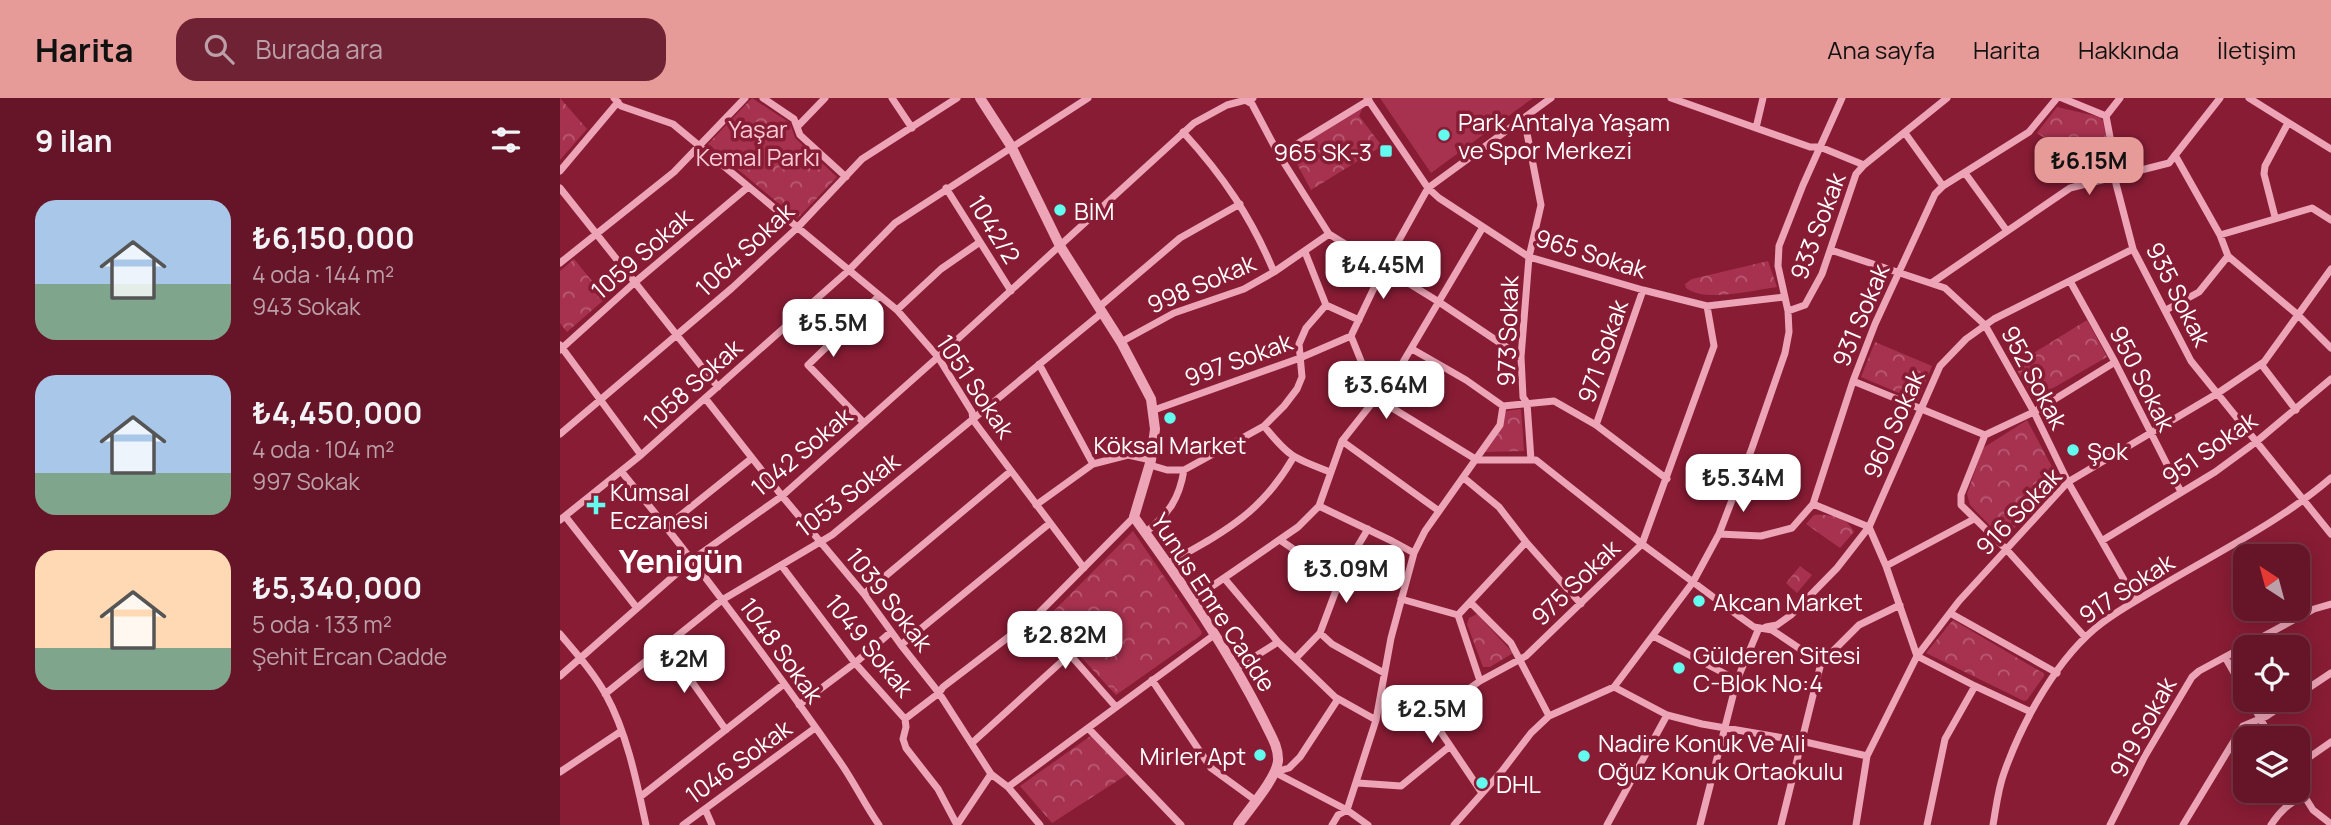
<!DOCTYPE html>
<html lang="tr">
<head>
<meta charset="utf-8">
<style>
	:root { --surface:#661528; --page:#6e2234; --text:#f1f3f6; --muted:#bc9fa8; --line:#793445; --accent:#e69b98 }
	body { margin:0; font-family:Manrope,sans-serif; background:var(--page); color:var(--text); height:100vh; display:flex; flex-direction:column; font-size:26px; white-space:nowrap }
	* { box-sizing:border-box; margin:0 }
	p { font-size:23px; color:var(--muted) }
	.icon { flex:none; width:38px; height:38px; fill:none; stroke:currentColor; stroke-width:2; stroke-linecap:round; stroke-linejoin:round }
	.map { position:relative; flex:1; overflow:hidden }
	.drawer { display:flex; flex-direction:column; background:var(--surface); width:560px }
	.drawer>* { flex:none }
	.needle { width:46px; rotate:324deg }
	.fabs { position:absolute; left:1673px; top:446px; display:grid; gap:14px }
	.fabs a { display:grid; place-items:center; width:77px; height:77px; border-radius:14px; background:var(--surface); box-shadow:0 4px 18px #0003,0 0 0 2px var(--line); font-size:35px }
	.price { position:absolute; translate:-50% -60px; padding:0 16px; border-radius:14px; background:#fff; color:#222; font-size:23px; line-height:46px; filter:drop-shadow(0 2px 4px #0008) }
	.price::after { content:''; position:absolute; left:50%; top:42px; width:21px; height:16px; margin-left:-10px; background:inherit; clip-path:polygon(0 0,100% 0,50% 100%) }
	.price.active { background:var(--accent); color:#111 }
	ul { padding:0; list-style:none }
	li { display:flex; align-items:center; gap:21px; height:175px; padding:0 35px }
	li span { display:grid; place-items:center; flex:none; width:196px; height:140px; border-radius:21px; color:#555 }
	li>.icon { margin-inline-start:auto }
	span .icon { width:84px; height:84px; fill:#fffc; stroke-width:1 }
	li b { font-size:30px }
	h2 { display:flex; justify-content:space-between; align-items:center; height:84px; padding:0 35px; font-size:30px }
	header { display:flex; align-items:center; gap:42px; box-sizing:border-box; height:98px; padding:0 35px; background:var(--accent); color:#111 }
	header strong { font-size:33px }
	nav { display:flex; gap:38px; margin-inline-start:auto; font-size:24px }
	.search { width:490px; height:63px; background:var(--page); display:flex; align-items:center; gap:18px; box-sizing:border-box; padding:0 24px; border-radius:21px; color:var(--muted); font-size:26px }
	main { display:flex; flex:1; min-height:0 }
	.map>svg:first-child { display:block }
	.park { fill:url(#park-crowns) }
	.pitch { fill:#a73250 }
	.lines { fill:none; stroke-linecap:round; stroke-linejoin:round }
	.minor { stroke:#eca4b6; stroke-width:7 }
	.tertiary { stroke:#eca4b6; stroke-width:10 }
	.poi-dot { fill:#62fdef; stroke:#881c35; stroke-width:2.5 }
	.labels { text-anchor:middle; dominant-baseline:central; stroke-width:7; stroke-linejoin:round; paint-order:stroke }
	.poi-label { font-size:24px; fill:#fff; stroke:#881c35; text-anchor:start }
	.park-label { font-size:24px; fill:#f9cad6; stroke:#881c35 }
	.street-label { font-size:24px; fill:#fff; stroke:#881c35 }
	.district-label { font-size:32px; font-weight:bold; fill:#fff; stroke:#881c35 }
</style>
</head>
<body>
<header>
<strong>Harita</strong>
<div class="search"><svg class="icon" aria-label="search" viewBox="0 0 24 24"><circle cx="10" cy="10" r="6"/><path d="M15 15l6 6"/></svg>Burada ara</div>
<nav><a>Ana sayfa</a><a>Harita</a><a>Hakkında</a><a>İletişim</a></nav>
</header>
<main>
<section class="drawer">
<h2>9 ilan<svg class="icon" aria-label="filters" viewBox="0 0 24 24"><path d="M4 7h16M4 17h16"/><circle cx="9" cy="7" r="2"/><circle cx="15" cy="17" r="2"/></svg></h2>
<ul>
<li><span style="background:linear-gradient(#a9c7e8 60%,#7fa58c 0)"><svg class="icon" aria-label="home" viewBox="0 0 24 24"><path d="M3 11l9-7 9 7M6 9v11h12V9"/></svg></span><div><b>₺6,150,000</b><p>4 oda · 144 m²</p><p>943 Sokak</p></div></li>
<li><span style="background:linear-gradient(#a9c7e8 70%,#7fa58c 0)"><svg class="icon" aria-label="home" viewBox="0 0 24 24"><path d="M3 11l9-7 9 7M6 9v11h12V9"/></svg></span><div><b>₺4,450,000</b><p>4 oda · 104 m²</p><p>997 Sokak</p></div></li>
<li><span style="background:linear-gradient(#ffd9b3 70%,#7fa58c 0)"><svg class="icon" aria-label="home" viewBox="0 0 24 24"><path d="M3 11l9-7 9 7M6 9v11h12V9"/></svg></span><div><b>₺5,340,000</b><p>5 oda · 133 m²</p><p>Şehit Ercan Cadde</p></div></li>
</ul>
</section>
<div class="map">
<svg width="1771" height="727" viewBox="0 0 1771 727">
	<defs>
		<pattern id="park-crowns" width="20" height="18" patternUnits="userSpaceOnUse" patternTransform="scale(1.75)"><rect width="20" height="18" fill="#a73250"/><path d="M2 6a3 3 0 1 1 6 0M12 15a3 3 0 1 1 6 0" fill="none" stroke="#b95b73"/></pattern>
	</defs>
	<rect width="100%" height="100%" fill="#881c35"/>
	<!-- park -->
	<path class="park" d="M0 0 27 31 0 62Z
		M192 0 230 25 235 40 277 79 237 121 148 46Z
		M803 9 799 18 822 48 751 92 730 53Z
		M1497 9 1540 19 1543 23 1552 71 1522 80C1515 55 1497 49 1477 35Z
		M14 161 46 200 7 234 0 225V173Z
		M1208 163 1217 189C1193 192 1145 205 1126 190L1125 186 1132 181Z
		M1527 222 1547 259 1474 301 1454 267Z
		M1315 244 1372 268 1358 303 1301 279Z
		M961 311 964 353 924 354 946 313Z
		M1467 322 1498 380 1444 442 1410 407 1407 396 1423 350Z
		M1254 417C1270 416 1287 419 1294 434L1280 450 1246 426Z
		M573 433 642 534 641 537 556 597 486 521Z
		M1240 468 1252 477 1237 495 1226 485Z
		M917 516 953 555 930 569H923L907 526 909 520Z
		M1393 522 1483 575 1484 578 1467 602 1464 603 1366 555Z
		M532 637 568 676 492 725 460 688Z"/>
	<!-- pitch -->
	<path class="pitch" d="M820 0H973L871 75Z
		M219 28 233 41 207 66 194 54Z
		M570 563 579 575 556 591 548 580Z"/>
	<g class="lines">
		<!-- minor -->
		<path class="minor" d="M54 0 61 8 113 26 337 212 378 259 412 314 413 322 524 470
			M203 0 234 21 240 37 286 79
			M332 0 352 30
			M807 0 868 90 879 100 969 159 1083 192 1147 208 1224 199
			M1111 0 1250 49H1260L1304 67
			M1502 0 1546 18 1554 60V78L1573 151 1631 263 1771 436
			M1689 0 1771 51
			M683 1 692 6 719 57 769 136 879 204 961 259
			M1546 18 1560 0
			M964 20 981 107 969 159 961 259 963 299 967 305 971 362
			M237 29 265 0
			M1196 30 1203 0
			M623 34C664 79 691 119 714 174
			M1345 35 1383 88
			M719 57 809 2
			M1615 57 1660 137 1668 158 1738 217 1771 250
			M0 73 58 4
			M1405 75 1447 133
			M0 90 158 289
			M386 90 451 193
			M1715 119 1704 76 1705 68 1728 25
			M1660 137 1752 110 1771 122
			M1271 152 1385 190 1425 227 1474 314 1508 384 1576 503
			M0 165 114 74 185 0
			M1510 183 1555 264 1621 394
			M1373 184 1510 90 1609 65 1660 0
			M766 207 799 222
			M539 209 620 140 680 106
			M337 212 381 171 420 144
			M1606 212 1639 194 1668 158
			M1228 213 1245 207 1262 176 1296 76 1304 67 1387 0
			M791 238 816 300 917 362H976L1082 446 1180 519 1194 529 1212 532 1261 565
			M561 244 614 215 684 191 714 174 769 136
			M0 247 81 357
			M852 251 906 282 943 308 994 303 1036 327 1107 381
			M0 252 74 185 188 89
			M479 266 533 366
			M1701 266 1736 312
			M1293 283 1425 337
			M145 300 222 398 304 496 341 547 379 595 431 676 448 689 480 727
			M820 303 923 129
			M594 312 740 260 791 238 824 169 868 90 991 0
			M304 325 248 267 319 198
			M1036 327 1083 192
			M704 328C729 359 733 360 770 374
			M0 336 172 190 237 130 302 61 397 0
			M782 343 879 413
			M590 367 607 372H624L704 328 724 308 737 291 742 279 739 246 746 230 766 207 745 154
			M61 373C138 467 210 564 280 664 294 684 305 707 319 727
			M904 380 939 409 966 444 1021 506
			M1253 406 1309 429 1326 468 1357 558 1415 588 1471 614
			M476 407 533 366 568 357 591 362
			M759 408 832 443 854 455
			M5 418 77 510
			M0 422 81 357 288 173 335 125 528 0
			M106 429 192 360
			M585 435C609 415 619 402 624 372
			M1159 436 1201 438 1232 430 1253 406 1293 283 1315 226 1375 96 1383 88 1469 34 1497 0
			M720 442 779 482
			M1543 442 1655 374 1696 344 1771 281
			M607 466C662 435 700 417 733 360
			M221 467 295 565 345 621 346 629 343 641 346 650 378 691 397 727
			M1326 468 1414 421
			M664 480 718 544 775 599 816 622
			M304 496 451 373
			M841 501 898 517 920 583
			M632 502 738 429 759 408 782 343 816 300
			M910 504 951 545 989 618
			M1390 515 1497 575
			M898 517 966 444
			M476 518 556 609
			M1206 529 1217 527 1231 517 1277 470 1309 429 1380 268 1406 241 1434 221 1573 151
			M760 535 772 546 824 575
			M0 536C16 555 34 575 46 597 67 635 77 685 86 727
			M1093 538 1177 582
			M1525 539 1447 452 1401 407V397L1425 337 1474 314 1555 264
			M106 547 166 632
			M341 547 490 425
			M1665 559 1685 594
			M736 560 760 535 784 471 808 431
			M675 571 718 544
			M0 578 133 461 222 398 378 259 634 25 667 7 693 0
			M592 582 651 670 695 702
			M1054 589 1107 617 1142 626 1241 643 1307 658
			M45 596 162 502 272 437 543 214
			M1738 597 1771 575
			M820 602 853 606 868 615 922 695
			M1690 602 1711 640
			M239 607 295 565 331 534
			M870 618 920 583 966 558 1082 446 1154 248 1147 208
			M345 621 379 595 383 589 476 518 574 419
			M528 630 621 727
			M412 645 510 556
			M1738 667 1771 644
			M0 674 60 634
			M714 674 787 712 808 727
			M715 674 729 670 740 659 778 601
			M798 685 841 688 890 648
			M1738 688 1753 712 1771 726
			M448 689 654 537
			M80 699 224 586
			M145 711 152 727
			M123 727 255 630
			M397 727 431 676
			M772 727 778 717 787 712 816 622 831 540 854 455 865 433 940 327 943 308
			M894 727 942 673 971 635 989 618 1054 589 1133 484 1159 436 1192 350 1225 255 1229 234 1228 213 1218 168 1219 148 1243 87 1282 0
			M1047 727 1107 617
			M1140 727 1177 582 1199 530
			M1221 727 1261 565 1299 527 1340 507
			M1296 727 1307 658 1357 558 1399 503 1508 384 1658 295 1704 264 1771 171
			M1367 727 1385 641 1415 588
			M1433 727C1436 710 1438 691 1444 675 1462 624 1498 558 1542 525 1560 511 1581 500 1601 488 1658 454 1720 424 1771 380
			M1550 727 1585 658 1632 579 1639 573 1754 511 1771 506
			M1623 727 1683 628 1707 618 1730 602
			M1711 727C1720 713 1729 705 1744 698"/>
		<!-- tertiary -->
		<path class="tertiary" d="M420 0 451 48 500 148 561 244 591 301 595 331 591 362 574 419C621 484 668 551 704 623 710 636 719 649 718 663 716 681 689 711 678 727"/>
	</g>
	<!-- markers -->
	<g class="poi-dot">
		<circle cx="884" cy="37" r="7"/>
		<rect x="819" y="46" width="14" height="14" rx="3.5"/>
		<circle cx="500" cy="112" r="7"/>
		<circle cx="610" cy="320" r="7"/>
		<circle cx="1513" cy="352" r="7"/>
		<path d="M32.5 396.5h7v7h7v7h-7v7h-7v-7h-7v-7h7z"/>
		<circle cx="1139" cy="503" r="7"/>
		<circle cx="1119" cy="570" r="7"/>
		<circle cx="700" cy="657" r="7"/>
		<circle cx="1024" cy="658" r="7"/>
		<circle cx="922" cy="685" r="7"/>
	</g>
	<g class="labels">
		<!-- poi labels -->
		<g class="poi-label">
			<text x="898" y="23">Park Antalya Yaşam<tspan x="898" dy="28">ve Spor Merkezi</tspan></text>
			<text x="812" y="53" text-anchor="end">965 SK-3</text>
			<text x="514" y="112">BİM</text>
			<text x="610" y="346" text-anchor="middle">Köksal Market</text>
			<text x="1527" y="352">Şok</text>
			<text x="50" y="393">Kumsal<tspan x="50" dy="28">Eczanesi</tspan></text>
			<text x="1153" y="503">Akcan Market</text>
			<text x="1133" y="556">Gülderen Sitesi<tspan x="1133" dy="28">C-Blok No:4</tspan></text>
			<text x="1038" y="644">Nadire Konuk Ve Ali<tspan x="1038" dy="28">Oğuz Konuk Ortaokulu</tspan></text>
			<text x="686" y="657" text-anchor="end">Mirler Apt</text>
			<text x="936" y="685">DHL</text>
		</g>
		<!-- park labels -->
		<g class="park-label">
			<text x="198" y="30">Yaşar<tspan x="198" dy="28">Kemal Parkı</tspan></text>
		</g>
		<!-- street labels -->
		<g class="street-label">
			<text transform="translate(1257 128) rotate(-69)">933 Sokak</text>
			<text transform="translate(435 131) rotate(58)">1042/2</text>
			<text transform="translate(184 151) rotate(-43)">1064 Sokak</text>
			<text transform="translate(81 155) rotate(-41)">1059 Sokak</text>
			<text transform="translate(1031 155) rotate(17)">965 Sokak</text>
			<text transform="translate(641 185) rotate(-23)">998 Sokak</text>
			<text transform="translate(1619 196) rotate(63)">935 Sokak</text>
			<text transform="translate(1300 217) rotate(-67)">931 Sokak</text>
			<text transform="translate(947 233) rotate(-88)">973 Sokak</text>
			<text transform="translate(1042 253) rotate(-71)">971 Sokak</text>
			<text transform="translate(678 261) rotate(-20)">997 Sokak</text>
			<text transform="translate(1475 279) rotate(62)">952 Sokak</text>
			<text transform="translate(1583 280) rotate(63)">950 Sokak</text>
			<text transform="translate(132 286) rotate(-42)">1058 Sokak</text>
			<text transform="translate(416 288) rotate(56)">1051 Sokak</text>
			<text transform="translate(1333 326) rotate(-66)">960 Sokak</text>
			<text transform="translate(1649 350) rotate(-35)">951 Sokak</text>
			<text transform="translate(241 353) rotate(-40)">1042 Sokak</text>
			<text transform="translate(287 396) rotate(-37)">1053 Sokak</text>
			<text transform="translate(1458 413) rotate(-46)">916 Sokak</text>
			<text transform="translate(1015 484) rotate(-44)">975 Sokak</text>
			<text transform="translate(1566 490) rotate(-33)">917 Sokak</text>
			<text transform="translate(330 501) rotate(52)">1039 Sokak</text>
			<text transform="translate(654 504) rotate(57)">Yunus Emre Cadde</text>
			<text transform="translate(310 547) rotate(51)">1049 Sokak</text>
			<text transform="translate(222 552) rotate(54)">1048 Sokak</text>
			<text transform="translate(1582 629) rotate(-61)">919 Sokak</text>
			<text transform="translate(178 663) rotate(-36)">1046 Sokak</text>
		</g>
		<!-- district labels -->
		<g class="district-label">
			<text x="121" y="463">Yenigün</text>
		</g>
	</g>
</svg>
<div class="fabs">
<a><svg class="needle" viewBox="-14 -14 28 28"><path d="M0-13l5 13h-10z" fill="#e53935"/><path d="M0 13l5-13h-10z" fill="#bc9fa8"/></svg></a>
<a><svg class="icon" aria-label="locate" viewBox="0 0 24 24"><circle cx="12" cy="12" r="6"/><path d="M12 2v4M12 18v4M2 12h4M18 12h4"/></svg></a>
<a><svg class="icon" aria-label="layers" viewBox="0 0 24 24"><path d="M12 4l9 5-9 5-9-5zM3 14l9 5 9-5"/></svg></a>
</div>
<b class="price active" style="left:1529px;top:99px">₺6.15M</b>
<b class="price" style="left:823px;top:203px">₺4.45M</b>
<b class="price" style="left:273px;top:261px">₺5.5M</b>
<b class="price" style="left:826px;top:323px">₺3.64M</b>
<b class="price" style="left:1183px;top:416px">₺5.34M</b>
<b class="price" style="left:786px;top:507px">₺3.09M</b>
<b class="price" style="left:505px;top:573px">₺2.82M</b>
<b class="price" style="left:124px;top:597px">₺2M</b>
<b class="price" style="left:872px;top:647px">₺2.5M</b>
</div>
</main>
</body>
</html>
